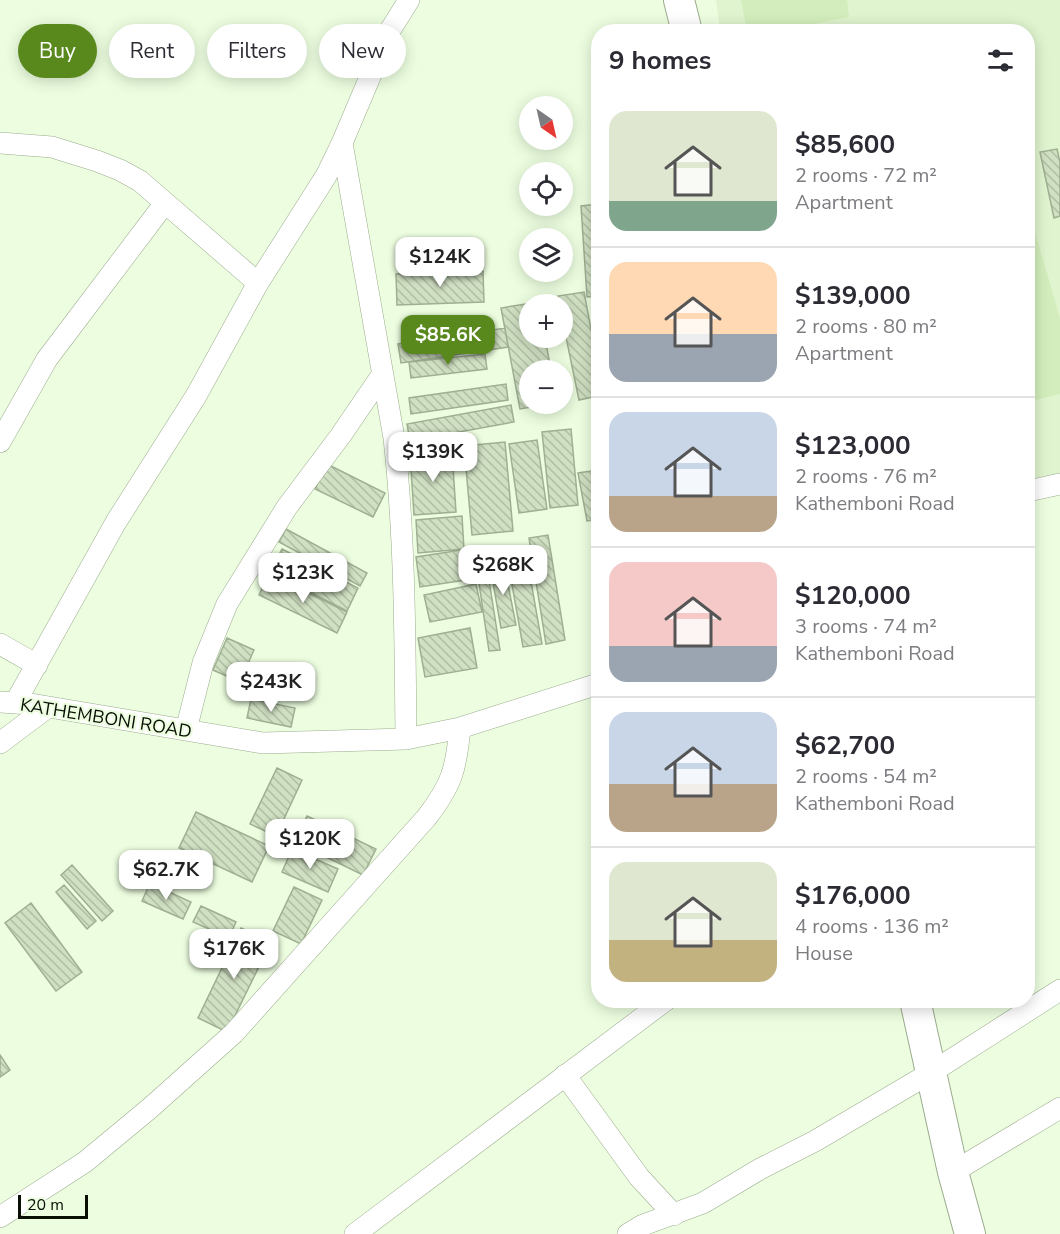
<!DOCTYPE html>
<html lang="en">
<head>
<meta charset="utf-8">
<style>
	:root { --surface:#fff; --page:#f7f7f7; --text:#2b2b33; --muted:#7c7c81; --line:#e1e1e2; --accent:#59891c }
	body { margin:0; font-family:"Nunito Sans",sans-serif; background:var(--page); color:var(--text); height:100vh; display:flex; flex-direction:column; font-size:22px; white-space:nowrap }
	* { box-sizing:border-box; margin:0 }
	p { font-size:20px; color:var(--muted) }
	.icon { flex:none; width:33px; height:33px; fill:none; stroke:currentColor; stroke-width:2; stroke-linecap:round; stroke-linejoin:round }
	.map { position:relative; flex:1; overflow:hidden }
	.side { position:absolute; left:591px; top:24px; width:444px; height:984px; display:flex; flex-direction:column; background:var(--surface); border-radius:24px; box-shadow:0 3px 15px #0003 }
	.side>* { flex:none }
	.banner { position:absolute; left:18px; top:24px; width:483px; height:54px; display:flex; gap:12px }
	.needle { width:39px; rotate:146deg }
	.controls { position:absolute; left:519px; top:96px; display:grid; gap:12px }
	.controls a { display:grid; place-items:center; width:54px; height:54px; border-radius:50%; background:var(--surface); box-shadow:0 3px 15px #0003; font-size:30px }
	.scale { position:absolute; left:18px; bottom:15px; width:70px; box-sizing:border-box; padding-left:6px; border:3px solid #0a0f06; border-top:0; font-size:16px; line-height:21px; white-space:nowrap; color:#0a0f06; -webkit-text-stroke:4px #edfee0; paint-order:stroke }
	.price { position:absolute; translate:-50% -51px; padding:0 14px; border-radius:12px; background:#fff; color:#222; font-size:20px; line-height:39px; filter:drop-shadow(0 2px 3px #0008) }
	.price::after { content:''; position:absolute; left:50%; top:36px; width:18px; height:14px; margin-left:-9px; background:inherit; clip-path:polygon(0 0,100% 0,50% 100%) }
	.price.selected { background:var(--accent); color:#fff }
	ul { padding:0; list-style:none }
	li { display:flex; align-items:center; gap:18px; height:150px; padding:0 18px }
	li+li { border-top:2px solid var(--line) }
	li span { display:grid; place-items:center; flex:none; width:168px; height:120px; border-radius:18px; color:#555 }
	li>.icon { margin-inline-start:auto }
	span .icon { width:72px; height:72px; fill:#fffc; stroke-width:1 }
	li b { font-size:26px }
	h2 { display:flex; justify-content:space-between; align-items:center; height:72px; padding:0 18px; font-size:26px }
	.pill { padding:0 21px; border-radius:27px; background:var(--surface); box-shadow:0 3px 15px #0003; font-size:21px; line-height:54px }
	.pill.selected { background:var(--accent); color:#fff }
	.map>svg:first-child { display:block }
	.built { fill:#e0f4cf }
	.pitch { fill:#d3eebc }
	.building { fill:url(#building-back-hatch); stroke:#9faf92; stroke-width:1.5 }
	.lines { fill:none; stroke-linecap:round; stroke-linejoin:round }
	.street-casing { stroke:#9bab8e; stroke-width:22 }
	.secondary-casing { stroke:#9bab8e; stroke-width:32 }
	.street { stroke:#fff; stroke-width:21 }
	.secondary { stroke:#fff; stroke-width:30 }
	.labels { text-anchor:middle; dominant-baseline:central; stroke-width:4.5; stroke-linejoin:round; paint-order:stroke }
	.street-label { font-size:18px; fill:#0a0f06; stroke:#edfee0 }
</style>
</head>
<body>
<div class="map">
<svg width="1060" height="1234" viewBox="0 0 1060 1234">
	<defs>
		<pattern id="building-back-hatch" width="6" height="6" patternUnits="userSpaceOnUse" patternTransform="scale(1.5)"><rect width="6" height="6" fill="#d0e0c2"/><path d="M-1 5l2 2M0 0l6 6M5-1l2 2" fill="none" stroke="#b1bfa5"/></pattern>
	</defs>
	<rect width="100%" height="100%" fill="#edfee0"/>
	<!-- built -->
	<path class="built" d="M716 0H1060V476L1028 482V32L720 31Z"/>
	<!-- pitch -->
	<path class="pitch" d="M741 0H847L849 17 778 31H747Z
		M1028 208 1060 318V394L1028 402Z"/>
	<!-- building -->
	<path class="building" d="M1057 149 1060 162V216L1054 218 1040 152Z
		M598 204V296L587 297 581 206Z
		M483 271 484 302 397 305 396 274Z
		M584 292 598 366V396L579 400 562 318V304H560L558 296Z
		M538 302 539 304H530V338H545L551 370H530V404H550L520 409 501 308Z
		M505 328 508 347 401 363 398 344Z
		M485 354 487 369 411 378 409 362Z
		M506 384 508 400 411 414 409 398Z
		M511 405 514 422 410 441 407 424Z
		M571 429 578 505 550 508 542 432Z
		M537 440 547 509 519 513 509 444Z
		M505 442 513 531 472 535 464 446Z
		M452 452 456 512 414 515 410 454Z
		M327 464 385 493 373 517 315 489Z
		M598 470V519L587 521 578 473Z
		M462 516 464 549 418 553 416 520Z
		M286 529 367 573 360 586 279 542Z
		M548 535 565 640 546 644 529 538Z
		M282 549 358 588 347 611 270 572Z
		M468 549 472 579 420 587 416 557Z
		M527 559 542 644 523 647 508 562Z
		M486 561 500 650 489 651 476 563Z
		M504 564 516 625 501 628 490 566Z
		M269 574 347 612 337 633 259 595Z
		M476 584 482 612 430 622 424 595Z
		M470 628 477 668 425 677 418 638Z
		M227 638 254 650 240 682 213 670Z
		M251 699 295 708 291 727 247 718Z
		M277 768 302 780 276 836 250 824Z
		M196 812 269 846 252 882 179 848Z
		M307 816 376 849 363 875 295 842Z
		M292 849 338 869 328 892 282 872Z
		M72 865 113 911 102 921 61 875Z
		M150 883 191 902 183 919 142 901Z
		M64 885 96 921 87 929 56 892Z
		M294 887 322 900 301 944 273 931Z
		M31 903 82 972 56 991 5 923Z
		M201 906 236 922 229 938 193 922Z
		M241 928 271 942 227 1032 198 1018Z
		M0 1055 10 1070 0 1077Z"/>
	<g class="lines">
		<!-- street casing -->
		<g class="street-casing">
			<path id="street" d="M0 143 52 147 97 161 120 170 140 181 258 283
				M342 143 394 438C405 538 405 639 406 739
				M0 442 47 359 165 203
				M1028 491 1060 484
				M0 644 37 665
				M0 702 31 704 263 743 406 739 460 728 598 684
				M15 703 116 522 196 396 258 283 326 176 342 143 389 32 409 0
				M186 730 203 663 227 604 287 507 341 435 382 375
				M0 743 48 707
				M565 1075 639 1177 674 1215
				M953 1172 1060 1108
				M0 1217 85 1162 149 1109 234 1033 427 817C452 784 456 770 460 728
				M355 1234 666 1000
				M628 1234 643 1225 703 1203 760 1169 815 1141 932 1072 1060 990"/>
		</g>
		<!-- secondary casing -->
		<g class="secondary-casing">
			<path id="secondary" d="M679 0 687 32
				M915 1000 953 1172 970 1234"/>
		</g>
		<!-- street -->
		<use href="#street" class="street"/>
		<!-- secondary -->
		<use href="#secondary" class="secondary"/>
	</g>
	<g class="labels">
		<!-- street labels -->
		<g class="street-label">
			<text transform="translate(106 718) rotate(9)">KATHEMBONI ROAD</text>
		</g>
	</g>
</svg>
<div class="controls">
<a><svg class="needle" viewBox="-14 -14 28 28"><path d="M0-13l5 13h-10z" fill="#e53935"/><path d="M0 13l5-13h-10z" fill="#7c7c81"/></svg></a>
<a><svg class="icon" aria-label="locate" viewBox="0 0 24 24"><circle cx="12" cy="12" r="6"/><path d="M12 2v4M12 18v4M2 12h4M18 12h4"/></svg></a>
<a><svg class="icon" aria-label="layers" viewBox="0 0 24 24"><path d="M12 4l9 5-9 5-9-5zM3 14l9 5 9-5"/></svg></a>
<a>+</a>
<a>−</a>
</div>
<div class="scale">20 m</div>
<b class="price" style="left:440px;top:288px">$124K</b>
<b class="price selected" style="left:448px;top:366px">$85.6K</b>
<b class="price" style="left:433px;top:483px">$139K</b>
<b class="price" style="left:503px;top:596px">$268K</b>
<b class="price" style="left:303px;top:604px">$123K</b>
<b class="price" style="left:271px;top:713px">$243K</b>
<b class="price" style="left:310px;top:870px">$120K</b>
<b class="price" style="left:166px;top:901px">$62.7K</b>
<b class="price" style="left:234px;top:980px">$176K</b>
<div class="banner">
<a class="pill selected">Buy</a>
<a class="pill">Rent</a>
<a class="pill">Filters</a>
<a class="pill">New</a>
</div>
<section class="side">
<h2>9 homes<svg class="icon" aria-label="filters" viewBox="0 0 24 24"><path d="M4 7h16M4 17h16"/><circle cx="9" cy="7" r="2"/><circle cx="15" cy="17" r="2"/></svg></h2>
<ul>
<li><span style="background:linear-gradient(#dfe7d0 75%,#7fa58c 0)"><svg class="icon" aria-label="home" viewBox="0 0 24 24"><path d="M3 11l9-7 9 7M6 9v11h12V9"/></svg></span><div><b>$85,600</b><p>2 rooms · 72 m²</p><p>Apartment</p></div></li>
<li><span style="background:linear-gradient(#ffd9b3 60%,#9aa5b1 0)"><svg class="icon" aria-label="home" viewBox="0 0 24 24"><path d="M3 11l9-7 9 7M6 9v11h12V9"/></svg></span><div><b>$139,000</b><p>2 rooms · 80 m²</p><p>Apartment</p></div></li>
<li><span style="background:linear-gradient(#c9d6e8 70%,#b9a48a 0)"><svg class="icon" aria-label="home" viewBox="0 0 24 24"><path d="M3 11l9-7 9 7M6 9v11h12V9"/></svg></span><div><b>$123,000</b><p>2 rooms · 76 m²</p><p>Kathemboni Road</p></div></li>
<li><span style="background:linear-gradient(#f6c9c9 70%,#9aa5b1 0)"><svg class="icon" aria-label="home" viewBox="0 0 24 24"><path d="M3 11l9-7 9 7M6 9v11h12V9"/></svg></span><div><b>$120,000</b><p>3 rooms · 74 m²</p><p>Kathemboni Road</p></div></li>
<li><span style="background:linear-gradient(#c9d6e8 60%,#b9a48a 0)"><svg class="icon" aria-label="home" viewBox="0 0 24 24"><path d="M3 11l9-7 9 7M6 9v11h12V9"/></svg></span><div><b>$62,700</b><p>2 rooms · 54 m²</p><p>Kathemboni Road</p></div></li>
<li><span style="background:linear-gradient(#dfe7d0 65%,#c2b280 0)"><svg class="icon" aria-label="home" viewBox="0 0 24 24"><path d="M3 11l9-7 9 7M6 9v11h12V9"/></svg></span><div><b>$176,000</b><p>4 rooms · 136 m²</p><p>House</p></div></li>
</ul>
</section>
</div>
</body>
</html>
